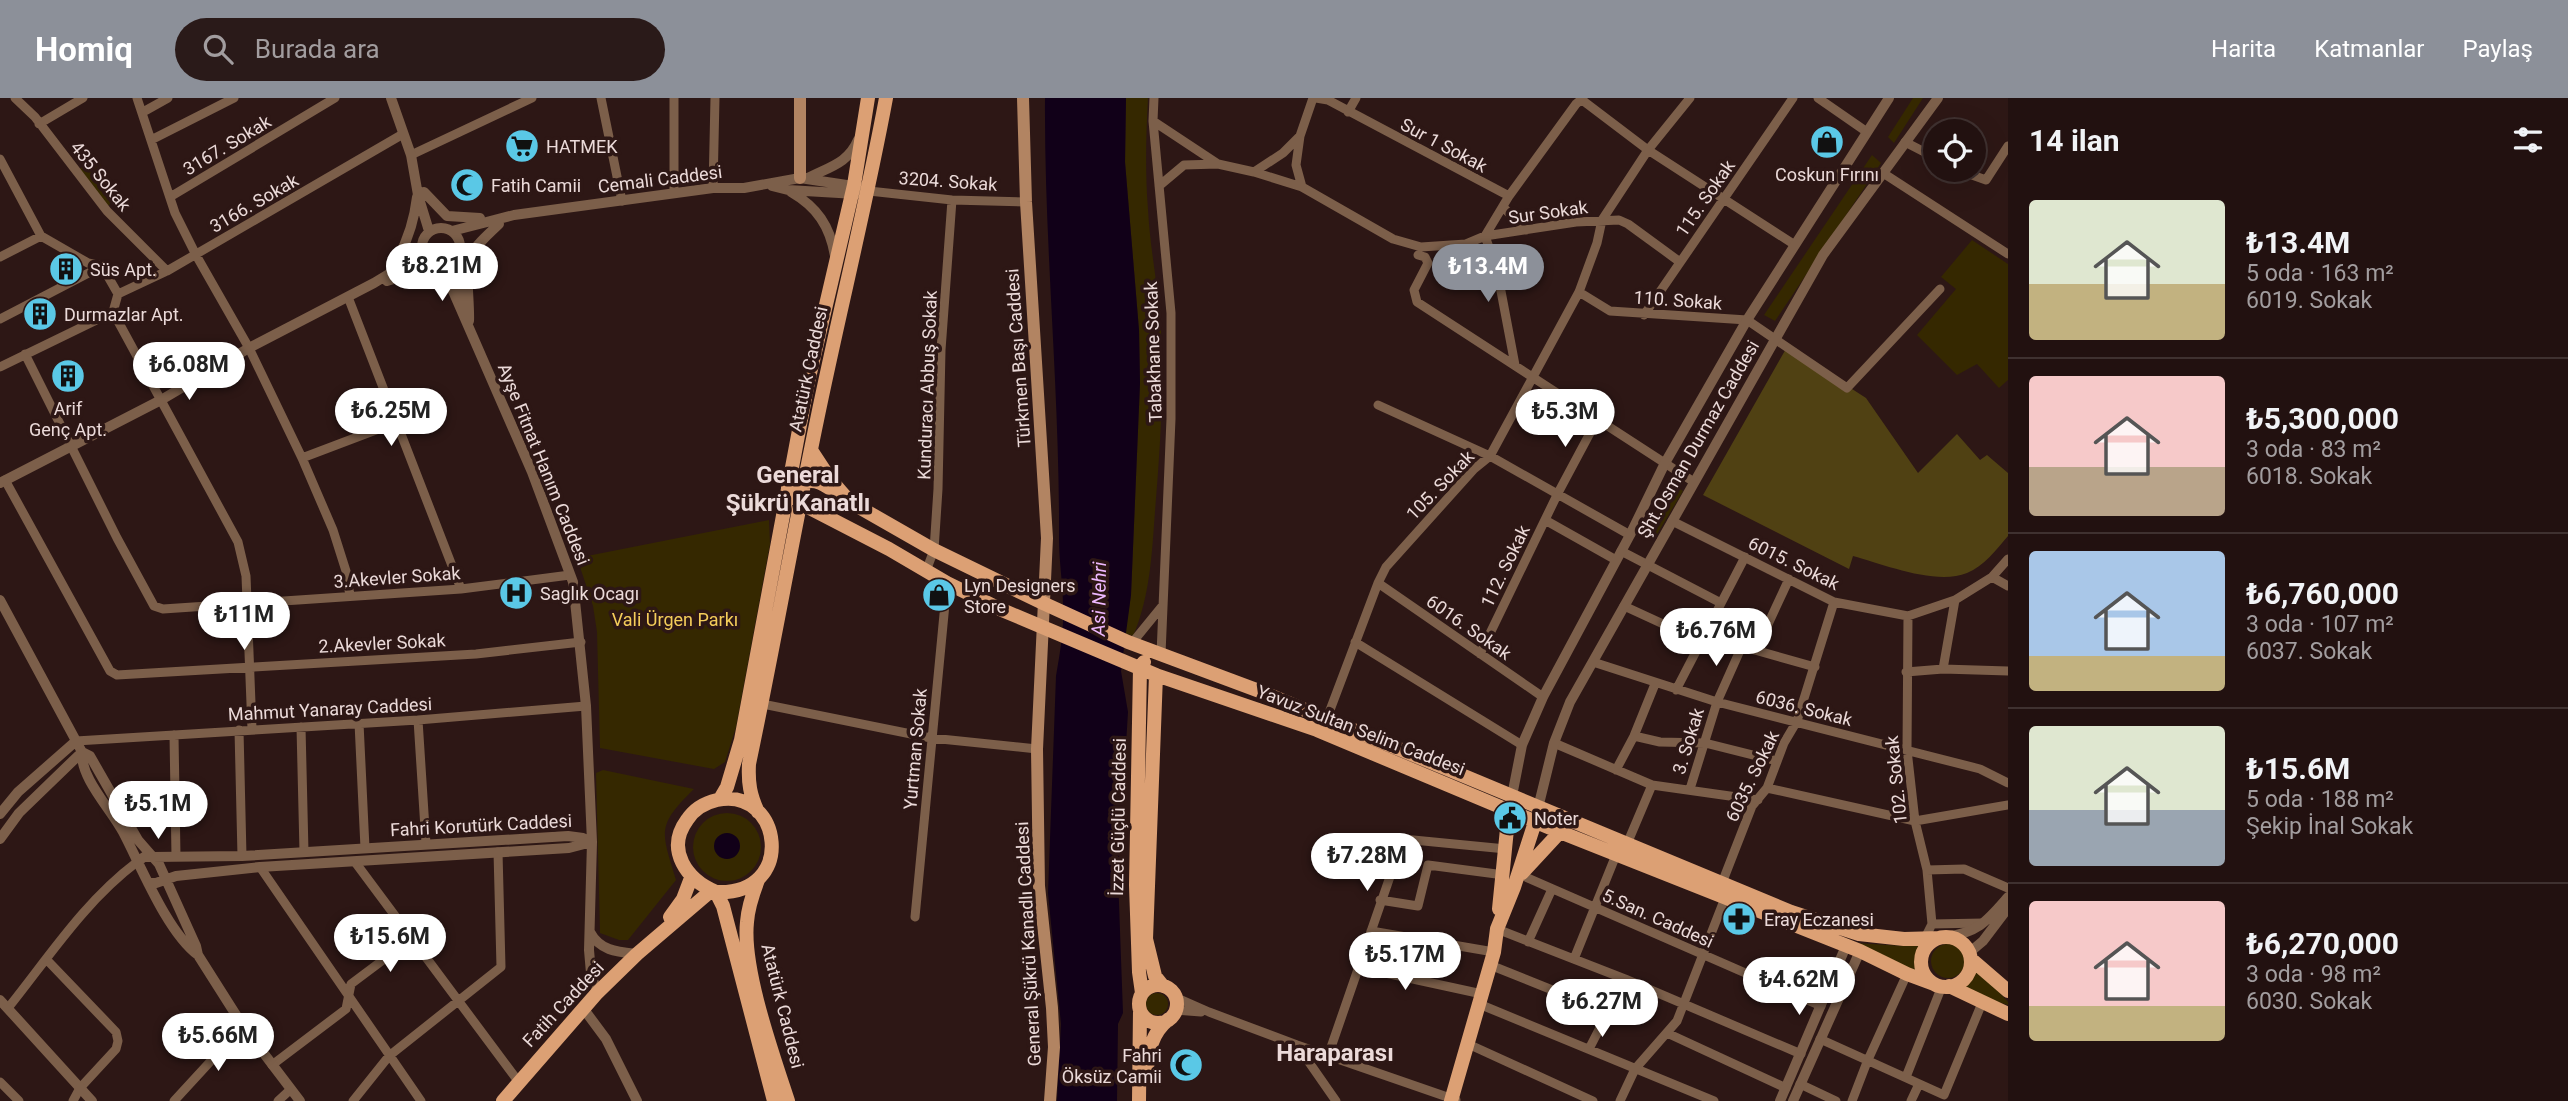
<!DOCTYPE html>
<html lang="tr">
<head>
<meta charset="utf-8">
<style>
	:root { --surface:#221110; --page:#2a1a19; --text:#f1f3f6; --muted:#a29d9f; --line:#3f3130; --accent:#8c9099 }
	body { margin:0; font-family:Roboto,sans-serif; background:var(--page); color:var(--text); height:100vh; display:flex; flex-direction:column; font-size:26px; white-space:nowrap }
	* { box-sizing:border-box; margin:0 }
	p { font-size:23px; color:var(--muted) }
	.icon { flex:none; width:38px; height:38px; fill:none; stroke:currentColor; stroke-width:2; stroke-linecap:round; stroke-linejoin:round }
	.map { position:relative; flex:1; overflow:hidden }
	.sheet { display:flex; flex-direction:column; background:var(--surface); width:560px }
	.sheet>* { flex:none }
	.fabs { position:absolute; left:1923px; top:21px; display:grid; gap:14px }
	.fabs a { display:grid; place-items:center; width:63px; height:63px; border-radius:50%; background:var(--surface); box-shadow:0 7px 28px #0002,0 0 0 2px var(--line); font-size:35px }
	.price { position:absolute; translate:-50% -60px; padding:0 16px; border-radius:24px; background:#fff; color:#222; font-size:23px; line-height:46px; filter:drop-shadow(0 2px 4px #0008) }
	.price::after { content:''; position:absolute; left:50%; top:42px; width:21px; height:16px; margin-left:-10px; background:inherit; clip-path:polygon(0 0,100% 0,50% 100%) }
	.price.selected { background:var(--accent); color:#fff }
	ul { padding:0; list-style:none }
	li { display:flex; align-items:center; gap:21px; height:175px; padding:0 21px }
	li+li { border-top:2px solid var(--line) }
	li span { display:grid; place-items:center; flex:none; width:196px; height:140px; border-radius:7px; color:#555 }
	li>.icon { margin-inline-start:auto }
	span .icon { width:84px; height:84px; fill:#fffc; stroke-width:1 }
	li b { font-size:30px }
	h2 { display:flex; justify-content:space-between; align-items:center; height:84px; padding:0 21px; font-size:30px }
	header { display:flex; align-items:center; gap:42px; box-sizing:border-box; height:98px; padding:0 35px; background:var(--accent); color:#fff }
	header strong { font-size:33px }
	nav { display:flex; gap:38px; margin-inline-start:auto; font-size:24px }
	.search { width:490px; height:63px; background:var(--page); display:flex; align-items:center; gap:18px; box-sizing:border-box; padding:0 24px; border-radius:38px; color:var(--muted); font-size:26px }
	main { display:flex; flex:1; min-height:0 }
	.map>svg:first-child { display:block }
	.green { fill:#352800 }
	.forest { fill:#504113 }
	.water { fill:#110018 }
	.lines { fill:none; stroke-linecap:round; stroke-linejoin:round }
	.minor { stroke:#7c5f4a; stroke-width:9 }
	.tertiary { stroke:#7c5f4a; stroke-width:10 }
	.secondary { stroke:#b28462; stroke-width:12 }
	.primary { stroke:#dca074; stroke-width:14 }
	.labels { text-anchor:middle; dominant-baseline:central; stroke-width:7; stroke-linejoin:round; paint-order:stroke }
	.street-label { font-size:18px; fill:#ebdad9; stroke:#2d1715 }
	.poi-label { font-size:18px; fill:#ebdad9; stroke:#2d1715; text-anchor:start }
	.park-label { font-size:18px; fill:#f4cd5a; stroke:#2d1715 }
	.water-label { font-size:19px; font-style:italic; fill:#eeb8ff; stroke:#2d1715 }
	.district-label { font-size:24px; font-weight:bold; fill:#ebdad9; stroke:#2d1715 }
</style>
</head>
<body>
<header>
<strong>Homiq</strong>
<div class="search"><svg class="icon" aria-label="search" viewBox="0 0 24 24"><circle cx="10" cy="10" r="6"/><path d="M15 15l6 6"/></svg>Burada ara</div>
<nav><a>Harita</a><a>Katmanlar</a><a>Paylaş</a></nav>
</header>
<main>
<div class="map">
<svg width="2008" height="1003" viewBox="0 0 2008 1003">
	<rect width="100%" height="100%" fill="#2d1715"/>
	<!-- green -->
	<path class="green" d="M1126 0H1148C1146 37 1145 74 1148 111 1150 152 1159 192 1161 233 1164 292 1160 354 1155 413 1152 455 1150 499 1133 538L1125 535 1131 497 1140 285 1139 232 1125 64Z
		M1913 0H1923L1894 45 1888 39Z
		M96 57 116 100 108 108 77 73Z
		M1872 57 1881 65 1775 223 1764 217Z
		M1972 142 2008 166V282L1999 290 1977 266 1957 277 1917 237 1956 191 1941 179Z
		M1668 383 1683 393 1656 438 1642 433Z
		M769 422 770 446 736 629 725 664 714 671 600 650 597 534 593 508 577 460Z
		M603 672 694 691C655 729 662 734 676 782L628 842H619L600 835 596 675Z
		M693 749a34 34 0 1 1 68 0a34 34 0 1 1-68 0Z
		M1838 844 1905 848 1922 845 1918 868 1920 876Z
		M1931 863a17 17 0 1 1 34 0a17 17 0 1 1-34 0Z
		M1977 869 2008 904V907L1958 892 1968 885Z
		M1146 906a11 11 0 1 1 22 0a11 11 0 1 1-22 0Z"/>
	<!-- forest -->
	<path class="forest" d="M1787 249 1866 300 1918 375 1957 336 1980 362 1987 357 2008 375V438C1996 452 1984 468 1967 475 1936 488 1883 466 1853 458L1849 471 1703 397Z"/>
	<!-- water -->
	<path class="water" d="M1045 0H1126L1125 64 1139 232 1140 285 1131 497 1121 573 1128 614 1118 778 1123 915 1118 926 1117 1003H1057L1061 926 1048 795 1056 578C1060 555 1064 533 1063 509 1063 487 1059 464 1059 441 1060 294 1044 147 1045 0Z
		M714 748a13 13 0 1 1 26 0a13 13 0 1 1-26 0Z"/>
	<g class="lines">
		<!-- minor -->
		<path class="minor" d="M15 0 35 19 107 113 167 173
			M137 0 175 115 196 157 249 250 302 360 333 432 346 473 350 498
			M601 0 622 103
			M1154 0 1153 23 1171 215V321L1161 556
			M1316 0 1328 2 1509 98
			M1818 0 1867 34
			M1582 2 1648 52 1795 147
			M143 14 168 0
			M1348 14 1356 0
			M1153 23 1218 66 1254 74 1302 89 1393 141 1421 149 1466 146 1485 138 1576 124 1619 122 1628 126 1680 164
			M39 26 83 0
			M151 42 234 0
			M1905 44 1936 60
			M411 57 532 0
			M0 61 41 138 88 165 102 168 118 196 113 214 238 444 246 478 252 631
			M1958 72 1986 82 2008 48
			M1254 74 1283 55 1300 38
			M1883 75 2008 156
			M1159 88 1184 67 1218 66
			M1302 89 1296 67 1300 38 1313 0
			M713 90 715 0
			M869 93 952 102 1026 104
			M674 95V0
			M170 99 335 0
			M1503 109 1526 132
			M1418 157 1425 159 1428 165 1414 192 1417 204 1694 384
			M0 159 41 138
			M1579 194 1610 213 1747 222 1847 290 1940 191
			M118 196 167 173 403 36
			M348 199 461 491
			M1644 217 1793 0
			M0 221 102 168
			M25 256 117 440 154 508 163 511 461 491 570 477
			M1515 267 1497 172 1485 138 1509 98 1576 6 1583 0
			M0 269 113 214
			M1378 307 1490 358 1630 437
			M302 360 397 324
			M5 382 110 573 117 577 476 556 581 544
			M1545 422 1616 462
			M1672 423 1834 504 1908 518 1955 502 1992 479 2008 461
			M1621 453 1721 505
			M926 473 934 452 938 391 941 252 952 102
			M1992 479 2008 488
			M1378 485 1543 599
			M1624 508 1700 543
			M1908 518 1907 652 1915 723 1927 772 1932 826 1925 840
			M1707 534 1730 545 1815 569
			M1355 544 1522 647
			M1132 545 1163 507
			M1756 552 1789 481
			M1480 556 1558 395 1597 322
			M1593 564 1717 604 1980 671 2008 685
			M1943 571 1955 502
			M1906 574 1943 571 2008 573
			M1676 592 1745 459
			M762 606 931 640 1037 651
			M1327 620 1378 485 1386 469 1474 371 1490 358 1579 194 1597 145 1602 122 1648 52 1690 0
			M418 622 426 746
			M359 625 365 750
			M301 629 304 754
			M239 632 242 758
			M174 637 176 758
			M1634 638 1660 644 1705 645 1777 663
			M76 643 418 622 586 608
			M1554 645 1652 687 1758 702
			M1616 672 1634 638 1655 586
			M1767 690 1915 723 2008 707
			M1690 691 1717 604 1742 548
			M1627 746 1652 687
			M355 764 518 983
			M260 769 421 1003
			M1927 772 1964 771 2008 790
			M1521 777 1821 908
			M1722 785 1752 708 1767 690 1784 645 1797 623 1834 504
			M1380 802 1418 808 1428 767 1504 777
			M915 819 947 485
			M1932 826 1983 825
			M1497 831 1625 881 1801 956
			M1371 833 1494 854
			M1528 844 1552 791
			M1362 861V865L1367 871 1482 896
			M1574 861 1616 757
			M47 862 116 934 118 943 116 951 80 990 73 1003
			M1490 867 1607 914
			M1175 899 1209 914 1297 947 1456 1002
			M1479 906 1714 1003
			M8 910C49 859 84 804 137 764
			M1175 912 1201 914
			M1667 935 1786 990
			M1820 941 1944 997 1982 905
			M1468 946 1593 1003
			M1297 947 1336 1003
			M1589 951 1625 881
			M1328 958 1403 741 1506 751
			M272 967 346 911 351 886 411 841
			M1906 979 1942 888
			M0 984 19 1003
			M1800 986 1836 1003
			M174 1003 243 928
			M278 1003 291 991
			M353 1003 389 958 501 869 498 754
			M1620 1003 1635 971 1677 923 1725 800
			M1852 1003 1867 964 1907 876
			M1911 1003 1919 986"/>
		<!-- tertiary -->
		<path class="tertiary" d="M391 0 411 57 418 97 429 133
			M806 81C828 69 848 66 858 42
			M772 88 788 92 856 96
			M424 94 447 118 480 120
			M791 94C817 109 830 128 835 158
			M422 149a19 19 0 1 1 38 0a19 19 0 1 1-38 0Z
			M452 133 514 117 713 90H744L800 80 860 89
			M456 161 465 205
			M442 168 532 374 573 484 586 608 592 744 589 852 591 875 597 895
			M391 172C405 150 414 125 417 99
			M387 183 437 168
			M469 223C470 209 465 170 469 161 474 148 489 136 499 126
			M0 385 161 302 249 250 374 185 402 168 422 151
			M0 502 82 654C80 680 111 711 123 734 141 768 167 834 198 857L243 928 300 1003
			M82 654 90 658 138 742 159 766 196 848 198 857
			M1511 703 1522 647 1543 599 1630 437 1665 365 1747 222 1889 0
			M1537 714 1554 645 1570 604 1823 157 1938 0
			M0 716 18 694 76 643
			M0 741 19 715 82 654
			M137 764 144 759H152L242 758 568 738 583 740 592 744
			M148 785H156L176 778 260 769 569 750 592 744
			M590 834C600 853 618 854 637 856
			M1946 839C1979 834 1987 823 2008 799
			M1970 854 1983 843 2008 810
			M0 902 92 1003
			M583 910 606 941 637 1003
			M1780 1003 1846 848
			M1793 1003 1860 853"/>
		<!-- secondary -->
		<path class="secondary" d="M1023 0 1026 104 1047 440 1037 651 1039 788 1052 910 1054 949 1050 1003
			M800 80V0"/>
		<!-- primary -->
		<path class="primary" d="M811 352 830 381 850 404 934 452 1045 506 1128 544 1262 594 1791 814 1859 836 1904 841 1939 840
			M850 404C823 387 819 375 788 389L800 405 889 451 947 485 1002 512 1156 577 1317 632 1560 734 1860 853 1907 876 1934 886
			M1156 577 1146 841 1155 878 1163 888
			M720 701 727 689 741 642 808 284 854 87 868 0
			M758 714C750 697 748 685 749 666 773 552 793 437 817 322 839 215 866 108 886 0
			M1522 775 1560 734
			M758 782C753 795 748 809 747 824 742 871 773 957 788 1003
			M716 794C798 798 782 688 717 702 704 705 694 711 687 722 665 752 687 782 716 794L723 808 774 1003
			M1499 811 1509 711
			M670 819 683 801 691 780
			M1921 864a25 25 0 1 1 50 0a25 25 0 1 1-50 0Z
			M1971 861 2008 893
			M1139 906a19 19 0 1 1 38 0a19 19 0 1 1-38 0Z
			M1949 888 2008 916
			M1142 895 1139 874 1136 787 1140 570 1144 564
			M1146 977C1149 955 1150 936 1169 921
			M503 1003 597 895 637 856 712 792
			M1139 1003 1140 912
			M1451 1003 1494 854 1497 831 1514 789 1535 724"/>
	</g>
	<!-- icons -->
	<defs>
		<g id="shop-disc" transform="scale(1.75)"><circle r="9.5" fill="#5ac8e6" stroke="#2d1715"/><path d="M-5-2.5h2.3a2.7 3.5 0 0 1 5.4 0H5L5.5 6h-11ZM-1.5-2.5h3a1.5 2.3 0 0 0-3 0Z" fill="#111"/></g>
		<g id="supermarket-disc" transform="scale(1.75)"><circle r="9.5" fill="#5ac8e6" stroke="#2d1715"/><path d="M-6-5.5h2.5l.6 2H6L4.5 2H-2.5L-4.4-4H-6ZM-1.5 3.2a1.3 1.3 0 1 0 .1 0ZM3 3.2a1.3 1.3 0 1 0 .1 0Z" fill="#111"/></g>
		<g id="mosque-disc" transform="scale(1.75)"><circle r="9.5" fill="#5ac8e6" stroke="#2d1715"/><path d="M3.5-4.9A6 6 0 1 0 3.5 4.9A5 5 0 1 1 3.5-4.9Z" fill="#111"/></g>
		<g id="building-disc" transform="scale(1.75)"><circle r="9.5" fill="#5ac8e6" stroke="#2d1715"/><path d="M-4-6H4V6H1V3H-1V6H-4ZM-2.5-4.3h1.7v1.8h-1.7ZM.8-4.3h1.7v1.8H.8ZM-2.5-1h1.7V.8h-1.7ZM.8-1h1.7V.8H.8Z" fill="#111"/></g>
		<g id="hospital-disc" transform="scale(1.75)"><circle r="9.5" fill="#5ac8e6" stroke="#2d1715"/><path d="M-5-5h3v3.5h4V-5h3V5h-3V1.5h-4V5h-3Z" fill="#111"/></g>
		<g id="civic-disc" transform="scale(1.75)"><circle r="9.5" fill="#5ac8e6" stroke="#2d1715"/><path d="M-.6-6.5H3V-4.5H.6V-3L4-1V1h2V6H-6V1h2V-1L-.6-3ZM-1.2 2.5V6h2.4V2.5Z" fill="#111"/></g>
		<g id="pharmacy-disc" transform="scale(1.75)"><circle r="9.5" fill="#5ac8e6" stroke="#2d1715"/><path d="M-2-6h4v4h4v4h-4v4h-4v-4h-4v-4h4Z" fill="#111"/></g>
	</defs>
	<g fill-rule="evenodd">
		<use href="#shop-disc" x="1827" y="44"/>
		<use href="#supermarket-disc" x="522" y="48"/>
		<use href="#mosque-disc" x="467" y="87"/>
		<use href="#building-disc" x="66" y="171"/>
		<use href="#building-disc" x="40" y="216"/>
		<use href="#building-disc" x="68" y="278"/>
		<use href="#hospital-disc" x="516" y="495"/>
		<use href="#shop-disc" x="939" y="497"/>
		<use href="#civic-disc" x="1510" y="720"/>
		<use href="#pharmacy-disc" x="1739" y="821"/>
		<use href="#mosque-disc" x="1186" y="967"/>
	</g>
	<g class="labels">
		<!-- street labels -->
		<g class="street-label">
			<text transform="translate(227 47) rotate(-31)">3167. Sokak</text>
			<text transform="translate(1444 47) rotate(28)">Sur 1 Sokak</text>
			<text transform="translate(101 78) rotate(51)">435 Sokak</text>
			<text transform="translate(660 81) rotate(-7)">Cemali Caddesi</text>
			<text transform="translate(948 83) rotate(4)">3204. Sokak</text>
			<text transform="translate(1705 100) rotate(-55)">115. Sokak</text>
			<text transform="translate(254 105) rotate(-30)">3166. Sokak</text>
			<text transform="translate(1548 114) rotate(-8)">Sur Sokak</text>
			<text transform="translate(1678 202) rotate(4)">110. Sokak</text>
			<text transform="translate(1153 254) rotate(-92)">Tabakhane Sokak</text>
			<text transform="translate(1018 260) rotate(-94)">Türkmen Başı Caddesi</text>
			<text transform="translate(808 271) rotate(-78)">Atatürk Caddesi</text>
			<text transform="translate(927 287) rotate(-88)">Kunduracı Abbuş Sokak</text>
			<text transform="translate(1698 341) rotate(-60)">Şht.Osman Durmaz Caddesi</text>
			<text transform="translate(544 366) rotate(68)">Ayşe Fitnat Hanım Caddesi</text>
			<text transform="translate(1440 387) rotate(-46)">105. Sokak</text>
			<text transform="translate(1794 465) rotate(26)">6015. Sokak</text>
			<text transform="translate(1505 468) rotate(-64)">112. Sokak</text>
			<text transform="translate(397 479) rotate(-4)">3.Akevler Sokak</text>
			<text transform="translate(1469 529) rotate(35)">6016. Sokak</text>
			<text transform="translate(382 545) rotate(-3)">2.Akevler Sokak</text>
			<text transform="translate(1804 610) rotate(14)">6036. Sokak</text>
			<text transform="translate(330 611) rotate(-3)">Mahmut Yanaray Caddesi</text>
			<text transform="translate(1361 632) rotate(21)">Yavuz Sultan Selim Caddesi</text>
			<text transform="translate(1688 643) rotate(-73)">3. Sokak</text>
			<text transform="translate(915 651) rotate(-85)">Yurtman Sokak</text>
			<text transform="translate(1752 678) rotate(-64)">6035. Sokak</text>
			<text transform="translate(1896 682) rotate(-96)">102. Sokak</text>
			<text transform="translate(1118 719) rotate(-89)">İzzet Güçlü Caddesi</text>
			<text transform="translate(481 727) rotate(-3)">Fahri Korutürk Caddesi</text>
			<text transform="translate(1658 820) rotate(24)">5.San. Caddesi</text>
			<text transform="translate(1028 846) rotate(-93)">General Şükrü Kanadlı Caddesi</text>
			<text transform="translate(563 906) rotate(-47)">Fatih Caddesi</text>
			<text transform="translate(783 908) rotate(76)">Atatürk Caddesi</text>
		</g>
		<!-- poi labels -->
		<g class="poi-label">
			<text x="546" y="48">HATMEK</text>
			<text x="1827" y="76" text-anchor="middle">Coskun Fırını</text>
			<text x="491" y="87">Fatih Camii</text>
			<text x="90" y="171">Süs Apt.</text>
			<text x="64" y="216">Durmazlar Apt.</text>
			<text x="68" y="310" text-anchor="middle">Arif<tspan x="68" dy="21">Genç Apt.</tspan></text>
			<text x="964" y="487">Lyn Designers<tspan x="964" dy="21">Store</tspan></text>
			<text x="540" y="495">Saglık Ocagı</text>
			<text x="1534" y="720">Noter</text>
			<text x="1764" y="821">Eray Eczanesi</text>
			<text x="1162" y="957" text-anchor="end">Fahri<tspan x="1162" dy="21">Öksüz Camii</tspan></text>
		</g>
		<!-- park labels -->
		<g class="park-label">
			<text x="675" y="521">Vali Ürgen Parkı</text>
		</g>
		<!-- water labels -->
		<g class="water-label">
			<text transform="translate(1099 501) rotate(-89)">Asi Nehri</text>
		</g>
		<!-- district labels -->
		<g class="district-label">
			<text x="798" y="377">General<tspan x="798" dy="28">Şükrü Kanatlı</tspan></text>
			<text x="1335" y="955">Haraparası</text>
		</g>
	</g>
</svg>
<div class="fabs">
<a><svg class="icon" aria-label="locate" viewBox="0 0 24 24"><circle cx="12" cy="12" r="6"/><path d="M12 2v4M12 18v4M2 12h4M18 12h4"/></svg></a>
</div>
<b class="price" style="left:442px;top:205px">₺8.21M</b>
<b class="price selected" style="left:1488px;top:206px">₺13.4M</b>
<b class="price" style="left:189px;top:304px">₺6.08M</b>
<b class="price" style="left:391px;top:350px">₺6.25M</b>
<b class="price" style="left:1565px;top:351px">₺5.3M</b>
<b class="price" style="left:244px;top:554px">₺11M</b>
<b class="price" style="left:1716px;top:570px">₺6.76M</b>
<b class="price" style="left:158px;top:743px">₺5.1M</b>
<b class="price" style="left:1367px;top:795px">₺7.28M</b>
<b class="price" style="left:390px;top:876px">₺15.6M</b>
<b class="price" style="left:1405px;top:894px">₺5.17M</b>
<b class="price" style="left:1799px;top:919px">₺4.62M</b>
<b class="price" style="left:1602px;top:941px">₺6.27M</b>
<b class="price" style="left:218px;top:975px">₺5.66M</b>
</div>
<section class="sheet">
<h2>14 ilan<svg class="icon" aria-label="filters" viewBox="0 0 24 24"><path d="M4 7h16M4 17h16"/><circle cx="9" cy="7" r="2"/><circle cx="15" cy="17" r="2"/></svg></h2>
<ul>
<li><span style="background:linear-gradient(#dfe7d0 60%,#c2b280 0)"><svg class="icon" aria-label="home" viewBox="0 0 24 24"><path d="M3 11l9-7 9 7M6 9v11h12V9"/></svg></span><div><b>₺13.4M</b><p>5 oda · 163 m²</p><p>6019. Sokak</p></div></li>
<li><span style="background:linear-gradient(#f6c9c9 65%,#b9a48a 0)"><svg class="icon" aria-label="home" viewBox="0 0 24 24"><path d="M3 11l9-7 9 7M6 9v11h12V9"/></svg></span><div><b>₺5,300,000</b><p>3 oda · 83 m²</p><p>6018. Sokak</p></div></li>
<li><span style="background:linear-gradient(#a9c7e8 75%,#c2b280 0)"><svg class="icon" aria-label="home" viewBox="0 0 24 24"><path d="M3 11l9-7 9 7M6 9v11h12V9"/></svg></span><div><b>₺6,760,000</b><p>3 oda · 107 m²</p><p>6037. Sokak</p></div></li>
<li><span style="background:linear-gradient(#dfe7d0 60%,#9aa5b1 0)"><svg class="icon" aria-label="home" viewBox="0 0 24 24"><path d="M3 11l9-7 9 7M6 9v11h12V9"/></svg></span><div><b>₺15.6M</b><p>5 oda · 188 m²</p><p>Şekip İnal Sokak</p></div></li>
<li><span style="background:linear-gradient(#f6c9c9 75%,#c2b280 0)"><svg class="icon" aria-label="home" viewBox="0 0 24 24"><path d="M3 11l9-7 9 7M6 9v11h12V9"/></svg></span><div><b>₺6,270,000</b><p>3 oda · 98 m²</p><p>6030. Sokak</p></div></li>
</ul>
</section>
</main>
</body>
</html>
